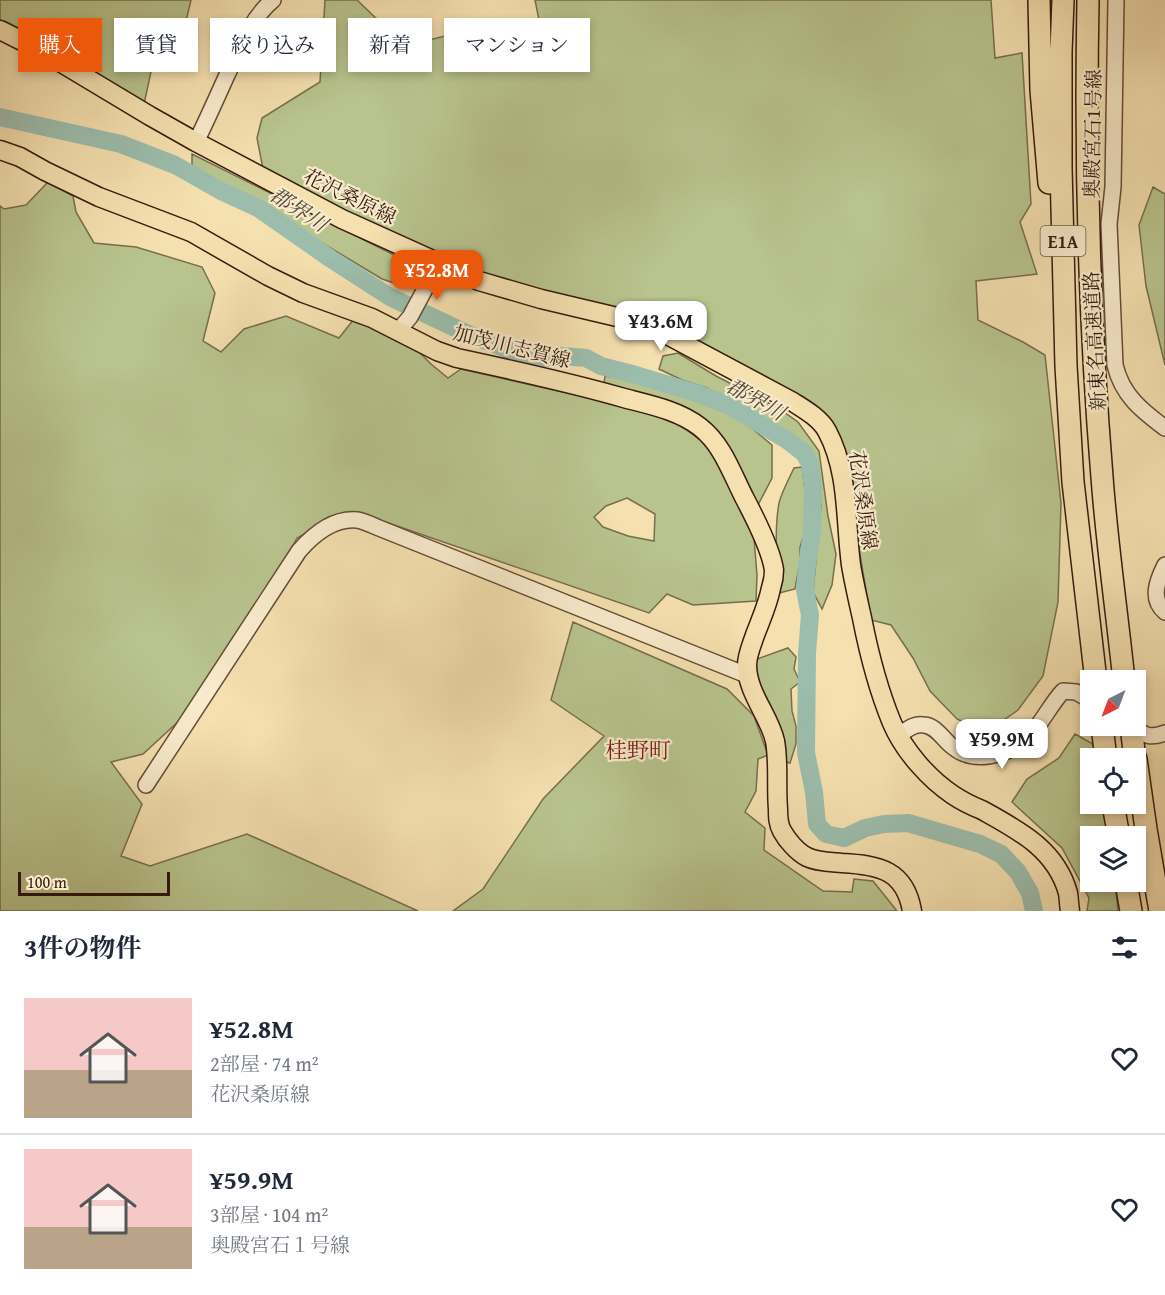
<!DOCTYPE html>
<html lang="ja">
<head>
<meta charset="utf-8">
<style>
	:root { --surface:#fff; --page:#f6f6f7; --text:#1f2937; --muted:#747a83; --line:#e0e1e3; --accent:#ea580c }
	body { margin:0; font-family:"Gentium Book Plus","Noto Serif JP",serif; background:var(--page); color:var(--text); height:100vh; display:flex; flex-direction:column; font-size:22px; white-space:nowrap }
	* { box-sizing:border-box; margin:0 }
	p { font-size:20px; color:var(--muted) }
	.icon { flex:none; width:33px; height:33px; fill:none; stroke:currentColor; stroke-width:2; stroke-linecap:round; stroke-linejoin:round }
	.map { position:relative; height:911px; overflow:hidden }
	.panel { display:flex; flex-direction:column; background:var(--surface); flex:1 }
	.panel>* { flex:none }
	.guide { position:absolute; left:18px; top:18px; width:600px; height:54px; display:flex; gap:12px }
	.needle { width:39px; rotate:222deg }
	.buttons { position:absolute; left:1080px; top:670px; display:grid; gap:12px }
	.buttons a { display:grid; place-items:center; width:66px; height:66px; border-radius:0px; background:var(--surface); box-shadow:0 3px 9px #0003; font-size:30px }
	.scale { position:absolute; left:18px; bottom:15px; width:152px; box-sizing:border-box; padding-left:6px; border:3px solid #361a0f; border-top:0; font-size:16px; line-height:21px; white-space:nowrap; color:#361a0f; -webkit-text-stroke:4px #f8ebcc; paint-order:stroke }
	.price { position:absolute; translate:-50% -51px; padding:0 14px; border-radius:12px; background:#fff; color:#222; font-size:20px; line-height:39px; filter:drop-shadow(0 2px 3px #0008) }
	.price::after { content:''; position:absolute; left:50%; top:36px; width:18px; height:14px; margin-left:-9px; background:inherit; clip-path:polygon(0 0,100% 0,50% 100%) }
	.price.active { background:var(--accent); color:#fff }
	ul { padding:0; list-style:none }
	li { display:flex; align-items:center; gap:18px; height:150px; padding:0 24px }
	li+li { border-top:2px solid var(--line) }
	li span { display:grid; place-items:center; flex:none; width:168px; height:120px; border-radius:0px; color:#555 }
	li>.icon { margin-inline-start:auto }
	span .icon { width:72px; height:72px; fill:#fffc; stroke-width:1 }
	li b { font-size:26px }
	h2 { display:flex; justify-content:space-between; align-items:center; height:72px; padding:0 24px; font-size:26px }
	.chip { padding:0 21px; border-radius:0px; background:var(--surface); box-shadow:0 3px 9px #0003; font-size:21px; line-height:54px }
	.chip.active { background:var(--accent); color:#fff }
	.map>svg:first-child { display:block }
	.green { fill:#b8c38d; stroke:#776e4e; stroke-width:1.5; fill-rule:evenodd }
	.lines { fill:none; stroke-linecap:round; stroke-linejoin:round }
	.river { stroke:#9cbdac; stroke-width:18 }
	.minor-casing { stroke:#664c37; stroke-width:18 }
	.major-casing { stroke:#361a0f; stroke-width:21 }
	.highway-casing { stroke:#361a0f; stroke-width:24 }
	.minor { stroke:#f8ebcc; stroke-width:15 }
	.major { stroke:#f5e0b0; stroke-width:18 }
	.highway { stroke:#f5e0b0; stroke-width:21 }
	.labels { text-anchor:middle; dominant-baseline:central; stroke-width:4.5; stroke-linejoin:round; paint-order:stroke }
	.shield { fill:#f8ebcc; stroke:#705948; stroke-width:1.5 }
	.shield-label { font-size:18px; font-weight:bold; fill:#361a0f }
	.street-label { font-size:20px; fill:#361a0f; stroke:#f8ebcc }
	.water-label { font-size:21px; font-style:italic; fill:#554b3e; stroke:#f8ebcc }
	.quarter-label { font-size:22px; fill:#7a1f14; stroke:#f8ebcc }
</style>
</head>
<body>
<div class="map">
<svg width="1165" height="911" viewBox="0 0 1165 911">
	<rect width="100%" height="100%" fill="#f5e0b0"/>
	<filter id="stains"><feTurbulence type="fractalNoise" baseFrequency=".00333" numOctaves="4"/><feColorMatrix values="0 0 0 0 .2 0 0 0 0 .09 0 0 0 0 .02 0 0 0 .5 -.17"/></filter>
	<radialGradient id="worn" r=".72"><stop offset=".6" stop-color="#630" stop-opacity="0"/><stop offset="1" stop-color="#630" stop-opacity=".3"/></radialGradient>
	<!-- green -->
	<path class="green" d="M0 0H191L187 17 173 35 152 67 144 104 7 22 0 20Z
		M325 0H357L405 46 449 35 479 64 525 66 543 40 535 0H991L995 58 1022 53 1031 204 1020 222 1037 274 976 281 978 320 1023 342 1045 355 1061 503 1058 602 1043 676 1018 710 985 733 957 719 930 691 913 658 891 625 871 620 859 548 851 461 832 427 660 325 483 275 310 196 263 169 257 138 262 118 320 82Z
		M192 154 400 258 418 269 409 288 382 279 246 197 241 195 192 167Z
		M48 182 73 196 76 212 94 243 136 247 202 267 215 293 203 341 221 352 244 329 286 316 339 338 354 319 414 347 431 364 448 378 461 369 638 409 680 425 708 446 724 475 754 538 757 575 756 601 693 605 667 594 649 613 374 518 352 512 327 521 297 538 219 684 143 754 111 762 142 804 121 856 150 866 247 834 418 911H0V206L4 209 26 205ZM627 498 655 514 654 541 628 536 603 527 594 517 606 506Z
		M1153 187 1165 194V365L1146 286 1139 225Z
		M678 353 716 376 778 408 798 422 819 451 828 516 836 554 832 585 822 609 813 592 821 505 815 470 810 455 799 443 707 388 682 380 659 369 663 356Z
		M605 376 629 379 656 387 732 412 772 445V478L758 505 728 452 671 402 604 383Z
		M802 467 809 519 800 547V561L795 589 779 593C777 564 774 531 779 503 782 491 789 479 794 468Z
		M573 622 727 689 754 716 768 755 758 759 756 791 745 812 765 828 764 850 823 891 852 892 854 879 873 881 897 911H453L483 889 543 799 604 736 551 700Z
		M788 648 796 657 794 669 800 682 791 689 792 711 796 726V744L790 763 786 762 754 665 757 659Z
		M1075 734 1093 744 1096 759H1090V804H1103L1108 837H1090V882H1115L1118 911H1087L1089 898 1062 848 1012 802 1027 779 1059 758Z"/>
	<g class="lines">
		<!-- river -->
		<path class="river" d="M0 117 121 144 175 165 221 191 258 208 331 259 390 297 468 334 507 349 541 358 561 356 586 358 601 366 636 375 696 393 728 405 787 440 804 453 810 464 813 487 812 532 807 565 805 590 810 615 807 653 806 753 814 792 817 824 826 834 844 838 865 828 884 824 908 823 980 844 1001 854 1018 872 1030 893 1034 911"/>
		<!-- minor casing -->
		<g class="minor-casing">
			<path id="minor" d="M1116 0 1113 187 1109 224 1115 365C1122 395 1141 410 1165 428
				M196 142C207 120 217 97 227 75 239 50 251 18 273 0
				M398 331 410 317 439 263
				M1165 565C1157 581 1150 599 1165 612
				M1131 726C1145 735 1149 739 1165 733
				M899 735C907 730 914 723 924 725 937 726 943 740 953 747 973 764 1006 756 1026 739 1041 726 1049 706 1063 691L1076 692 1090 700
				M146 785 299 551C313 535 334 518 357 520 364 521 372 525 379 528L744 674 748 679"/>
		</g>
		<!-- major casing -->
		<g class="major-casing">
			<path id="major" d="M0 30 40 50 150 116 196 142 342 219 479 281 541 299 634 321 660 331 793 402C804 409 820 418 827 431 849 472 845 520 851 565 854 583 858 600 862 618 869 654 878 689 892 723 904 751 929 779 953 795 962 801 972 806 982 810 1018 830 1056 849 1068 893 1069 899 1069 905 1070 911
				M0 150 20 157 45 171 99 197 191 232 268 276 303 293 372 318 437 351 457 358C513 370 569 382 624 398 650 405 678 410 700 427 723 445 732 474 745 499 755 518 771 549 774 570 774 576 773 582 771 588 768 604 761 619 755 635 752 644 747 655 747 665 747 693 769 715 775 741 779 763 776 786 778 809 778 817 778 824 782 831 787 840 797 852 807 857 817 862 831 862 842 863 879 865 905 870 912 911"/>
		</g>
		<!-- highway casing -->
		<g class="highway-casing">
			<path id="highway" d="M1039 0 1041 90 1049 183
				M1063 0 1061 52V168L1066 366 1073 482 1096 681
				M1088 0C1085 159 1089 319 1102 477 1107 545 1117 613 1124 681
				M1102 726 1106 759
				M1131 726 1135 759
				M1136 759 1146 829 1160 911
				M1113 804 1119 837
				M1126 882 1131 911"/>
		</g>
		<!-- minor -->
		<use href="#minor" class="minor"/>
		<!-- major -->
		<use href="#major" class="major"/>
		<!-- highway -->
		<use href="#highway" class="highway"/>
	</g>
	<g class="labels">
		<!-- shield labels -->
		<rect class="shield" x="1040.5" y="226" width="45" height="30" rx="4.5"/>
		<g class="shield-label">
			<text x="1063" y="241">E1A</text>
		</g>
		<!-- street labels -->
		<g class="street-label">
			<text transform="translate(1092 134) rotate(-89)">奥殿宮石1号線</text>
			<text transform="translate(350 196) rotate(26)">花沢桑原線</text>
			<text transform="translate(1094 341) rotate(-93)">新東名高速道路</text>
			<text transform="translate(512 346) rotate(14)">加茂川志賀線</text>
			<text transform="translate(864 500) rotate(82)">花沢桑原線</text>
		</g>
		<!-- water labels -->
		<g class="water-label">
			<text transform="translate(299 209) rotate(33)">郡界川</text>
			<text transform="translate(756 399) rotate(29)">郡界川</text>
		</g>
		<!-- quarter labels -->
		<g class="quarter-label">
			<text x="638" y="750">桂野町</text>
		</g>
	</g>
	<rect width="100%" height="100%" filter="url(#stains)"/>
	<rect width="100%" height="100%" fill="url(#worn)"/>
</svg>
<div class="buttons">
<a><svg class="needle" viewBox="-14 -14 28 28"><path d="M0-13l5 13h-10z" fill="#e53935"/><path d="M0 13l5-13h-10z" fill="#747a83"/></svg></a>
<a><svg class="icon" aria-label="locate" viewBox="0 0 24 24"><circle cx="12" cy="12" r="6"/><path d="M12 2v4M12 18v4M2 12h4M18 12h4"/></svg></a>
<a><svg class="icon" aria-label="layers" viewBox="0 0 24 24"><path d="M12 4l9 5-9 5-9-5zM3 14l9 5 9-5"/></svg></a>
</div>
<div class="scale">100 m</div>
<b class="price active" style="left:437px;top:301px">¥52.8M</b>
<b class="price" style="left:661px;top:352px">¥43.6M</b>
<b class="price" style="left:1002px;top:770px">¥59.9M</b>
<div class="guide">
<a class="chip active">購入</a>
<a class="chip">賃貸</a>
<a class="chip">絞り込み</a>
<a class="chip">新着</a>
<a class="chip">マンション</a>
</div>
</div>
<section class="panel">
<h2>3件の物件<svg class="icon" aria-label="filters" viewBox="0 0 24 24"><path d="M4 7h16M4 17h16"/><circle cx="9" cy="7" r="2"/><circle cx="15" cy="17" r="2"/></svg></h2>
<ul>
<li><span style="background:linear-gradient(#f6c9c9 60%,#b9a48a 0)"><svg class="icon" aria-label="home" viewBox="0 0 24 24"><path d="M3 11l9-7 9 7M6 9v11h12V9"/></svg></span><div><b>¥52.8M</b><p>2部屋 · 74 m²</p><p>花沢桑原線</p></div><svg class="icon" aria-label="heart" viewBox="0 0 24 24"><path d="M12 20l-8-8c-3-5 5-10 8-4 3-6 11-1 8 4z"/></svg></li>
<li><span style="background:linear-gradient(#f6c9c9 65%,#b9a48a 0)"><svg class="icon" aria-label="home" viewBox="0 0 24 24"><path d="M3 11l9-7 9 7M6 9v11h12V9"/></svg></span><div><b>¥59.9M</b><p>3部屋 · 104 m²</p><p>奥殿宮石１号線</p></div><svg class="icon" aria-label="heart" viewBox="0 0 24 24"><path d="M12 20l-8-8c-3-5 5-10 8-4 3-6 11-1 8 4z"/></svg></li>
</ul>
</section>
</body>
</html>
